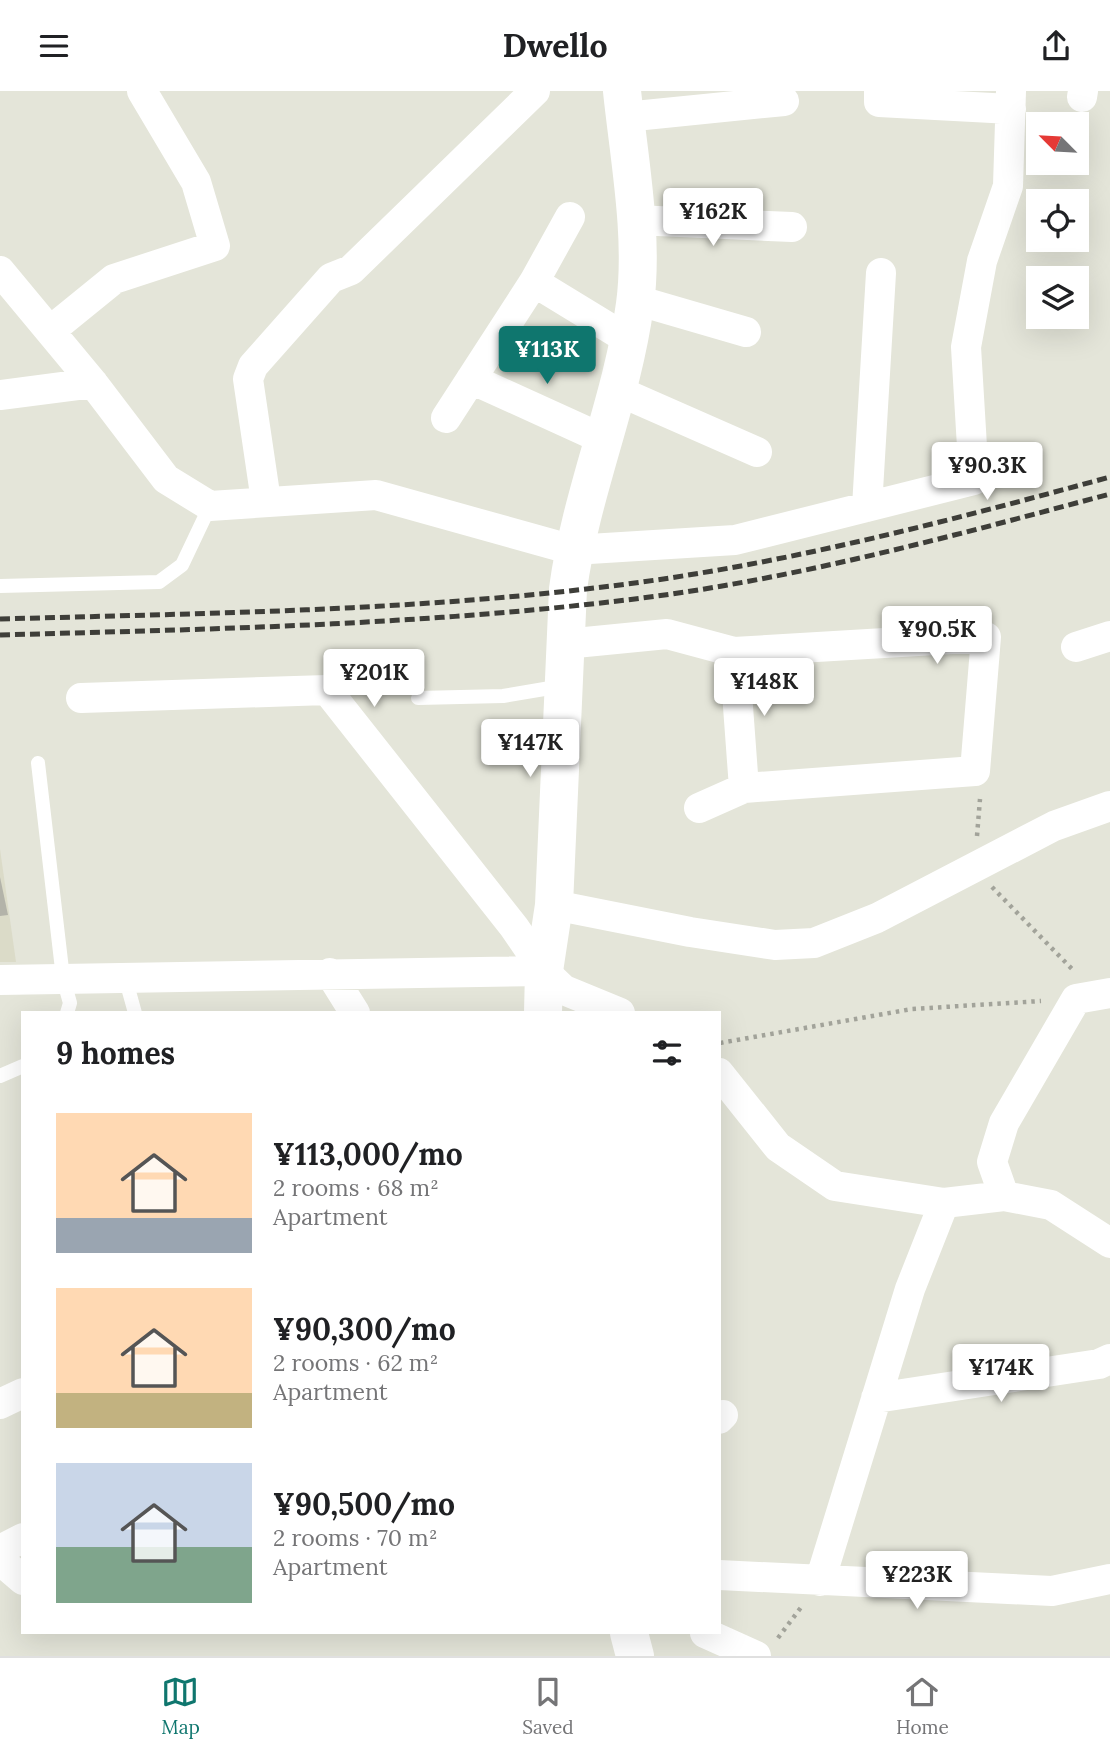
<!DOCTYPE html>
<html lang="en">
<head>
<meta charset="utf-8">
<style>
	:root { --surface:#fff; --page:#f2f2f2; --text:#202124; --muted:#757577; --line:#e0e0e0; --accent:#0f766e }
	body { margin:0; font-family:Lora,serif; background:var(--page); color:var(--text); height:100vh; display:flex; flex-direction:column; font-size:26px; white-space:nowrap }
	* { box-sizing:border-box; margin:0 }
	p { font-size:23px; color:var(--muted) }
	.icon { flex:none; width:38px; height:38px; fill:none; stroke:currentColor; stroke-width:2; stroke-linecap:round; stroke-linejoin:round }
	.map { position:relative; flex:1; overflow:hidden }
	.side { position:absolute; left:21px; top:920px; width:700px; height:623px; display:flex; flex-direction:column; background:var(--surface); border-radius:0px; box-shadow:0 7px 28px #0002 }
	.side>* { flex:none }
	.needle { width:46px; rotate:294deg }
	.controls { position:absolute; left:1026px; top:21px; display:grid; gap:14px }
	.controls a { display:grid; place-items:center; width:63px; height:63px; border-radius:0px; background:var(--surface); box-shadow:0 7px 28px #0002; font-size:35px }
	.price { position:absolute; translate:-50% -60px; padding:0 16px; border-radius:7px; background:#fff; color:#222; font-size:23px; line-height:46px; filter:drop-shadow(0 2px 4px #0008) }
	.price::after { content:''; position:absolute; left:50%; top:42px; width:21px; height:16px; margin-left:-10px; background:inherit; clip-path:polygon(0 0,100% 0,50% 100%) }
	.price.on { background:var(--accent); color:#fff }
	ul { padding:0; list-style:none }
	li { display:flex; align-items:center; gap:21px; height:175px; padding:0 35px }
	li span { display:grid; place-items:center; flex:none; width:196px; height:140px; border-radius:0px; color:#555 }
	li>.icon { margin-inline-start:auto }
	span .icon { width:84px; height:84px; fill:#fffc; stroke-width:1 }
	li b { font-size:30px }
	h2 { display:flex; justify-content:space-between; align-items:center; height:84px; padding:0 35px; font-size:30px }
	header { display:flex; justify-content:space-between; align-items:center; height:91px; padding:0 35px; background:var(--surface); font-size:32px; font-weight:700 }
	.tab-bar { display:flex; justify-content:space-around; align-items:center; height:98px; border-top:2px solid var(--line); background:var(--surface); font-size:19px; color:var(--muted) }
	.tab-bar a { display:grid; justify-items:center; gap:4px }
	.tab-bar .on { color:var(--accent) }
	.map>svg:first-child { display:block }
	.built { fill:#dbdbc8 }
	.building { fill:#b3b3a9 }
	.lines { fill:none; stroke-linecap:round; stroke-linejoin:round }
	.path { stroke:#a2a39a; stroke-width:4.5; stroke-dasharray:3.5 5; stroke-linecap:butt }
	.lane { stroke:#fff; stroke-width:14 }
	.street { stroke:#fff; stroke-width:30 }
	.secondary { stroke:#fff; stroke-width:38 }
	.rail { stroke:#3e3e39; stroke-width:5; stroke-dasharray:10 5; stroke-linecap:butt }
</style>
</head>
<body>
<header><svg class="icon" aria-label="menu" viewBox="0 0 24 24"><path d="M4 6h16M4 12h16M4 18h16"/></svg>Dwello<svg class="icon" aria-label="share" viewBox="0 0 24 24"><path d="M12 15V3M7 8l5-5 5 5M5 13v7h14v-7"/></svg></header>
<div class="map">
<svg width="1110" height="1565" viewBox="0 0 1110 1565">
	<rect width="100%" height="100%" fill="#e4e5d9"/>
	<!-- built -->
	<path class="built" d="M0 758 16 871H0Z"/>
	<!-- building -->
	<path class="building" d="M0 786 8 824 0 825Z"/>
	<g class="lines">
		<!-- path -->
		<path class="path" d="M977 745 980 708
			M992 796 1074 880
			M720 952 912 918 1041 910
			M778 1547 802 1515"/>
		<!-- lane -->
		<path class="lane" d="M0 495 159 491 182 474 210 415
			M418 607 503 605 562 595
			M38 672 63 887 70 912 67 922
			M125 886 135 922
			M0 985 23 975"/>
		<!-- street -->
		<path class="street" d="M879 0V11L1011 18
			M1082 6 1083 0
			M625 26 784 10
			M635 129 792 136
			M0 180 93 292 166 388 210 415 376 404 573 459 735 449 974 389 966 256 982 170 1008 95 1011 0
			M534 191 629 249
			M636 209 746 241
			M50 240 114 188 215 155 196 91 142 0
			M471 288 603 348
			M616 299 757 361
			M0 304 93 292
			M446 327 534 191 570 126
			M266 410 248 288 253 275 331 187 351 179 535 0
			M867 416 881 182
			M565 553 667 543 734 561 986 546 975 680 744 697 699 717
			M1076 556 1110 545
			M734 561 744 697
			M81 607 327 599 514 836 544 880 564 899 620 922
			M554 814 690 841 775 854 814 852 877 827 1054 735 1110 715
			M330 882 355 922
			M0 889 544 880
			M719 982 778 1056 835 1095 944 1112 1004 1105 1051 1114 1110 1152
			M1004 1105 992 1071 1004 1032 1076 908 1110 902
			M876 1307 1099 1273 1110 1268
			M0 1313 23 1302
			M719 1328 723 1324
			M0 1459 23 1447
			M0 1469 23 1489
			M719 1484 1052 1500 1110 1488
			M820 1490 910 1198 944 1112
			M705 1542 756 1565"/>
		<!-- secondary -->
		<path class="secondary" d="M543 922 544 880 554 814 568 498C581 401 622 310 635 213 644 146 629 67 622 0
			M629 1542 635 1565"/>
		<!-- rail -->
		<path class="rail" d="M0 528C214 522 429 520 642 491 801 469 956 428 1110 386
			M0 544C214 538 429 534 642 507 800 487 956 444 1110 403"/>
	</g>
</svg>
<div class="controls">
<a><svg class="needle" viewBox="-14 -14 28 28"><path d="M0-13l5 13h-10z" fill="#e53935"/><path d="M0 13l5-13h-10z" fill="#757577"/></svg></a>
<a><svg class="icon" aria-label="locate" viewBox="0 0 24 24"><circle cx="12" cy="12" r="6"/><path d="M12 2v4M12 18v4M2 12h4M18 12h4"/></svg></a>
<a><svg class="icon" aria-label="layers" viewBox="0 0 24 24"><path d="M12 4l9 5-9 5-9-5zM3 14l9 5 9-5"/></svg></a>
</div>
<b class="price" style="left:713px;top:157px">¥162K</b>
<b class="price on" style="left:547px;top:295px">¥113K</b>
<b class="price" style="left:987px;top:411px">¥90.3K</b>
<b class="price" style="left:937px;top:575px">¥90.5K</b>
<b class="price" style="left:374px;top:618px">¥201K</b>
<b class="price" style="left:764px;top:627px">¥148K</b>
<b class="price" style="left:530px;top:688px">¥147K</b>
<b class="price" style="left:1001px;top:1313px">¥174K</b>
<b class="price" style="left:917px;top:1520px">¥223K</b>
<section class="side">
<h2>9 homes<svg class="icon" aria-label="filters" viewBox="0 0 24 24"><path d="M4 7h16M4 17h16"/><circle cx="9" cy="7" r="2"/><circle cx="15" cy="17" r="2"/></svg></h2>
<ul>
<li><span style="background:linear-gradient(#ffd9b3 75%,#9aa5b1 0)"><svg class="icon" aria-label="home" viewBox="0 0 24 24"><path d="M3 11l9-7 9 7M6 9v11h12V9"/></svg></span><div><b>¥113,000/mo</b><p>2 rooms · 68 m²</p><p>Apartment</p></div></li>
<li><span style="background:linear-gradient(#ffd9b3 75%,#c2b280 0)"><svg class="icon" aria-label="home" viewBox="0 0 24 24"><path d="M3 11l9-7 9 7M6 9v11h12V9"/></svg></span><div><b>¥90,300/mo</b><p>2 rooms · 62 m²</p><p>Apartment</p></div></li>
<li><span style="background:linear-gradient(#c9d6e8 60%,#7fa58c 0)"><svg class="icon" aria-label="home" viewBox="0 0 24 24"><path d="M3 11l9-7 9 7M6 9v11h12V9"/></svg></span><div><b>¥90,500/mo</b><p>2 rooms · 70 m²</p><p>Apartment</p></div></li>
</ul>
</section>
</div>
<nav class="tab-bar">
<a class="on"><svg class="icon" aria-label="map" viewBox="0 0 24 24"><path d="M3 6l6-2 6 2 6-2v14l-6 2-6-2-6 2zM9 4v14M15 6v14"/></svg>Map</a>
<a><svg class="icon" aria-label="saved" viewBox="0 0 24 24"><path d="M7 4h10v16l-5-4-5 4z"/></svg>Saved</a>
<a><svg class="icon" aria-label="home" viewBox="0 0 24 24"><path d="M3 11l9-7 9 7M6 9v11h12V9"/></svg>Home</a>
</nav>
</body>
</html>
